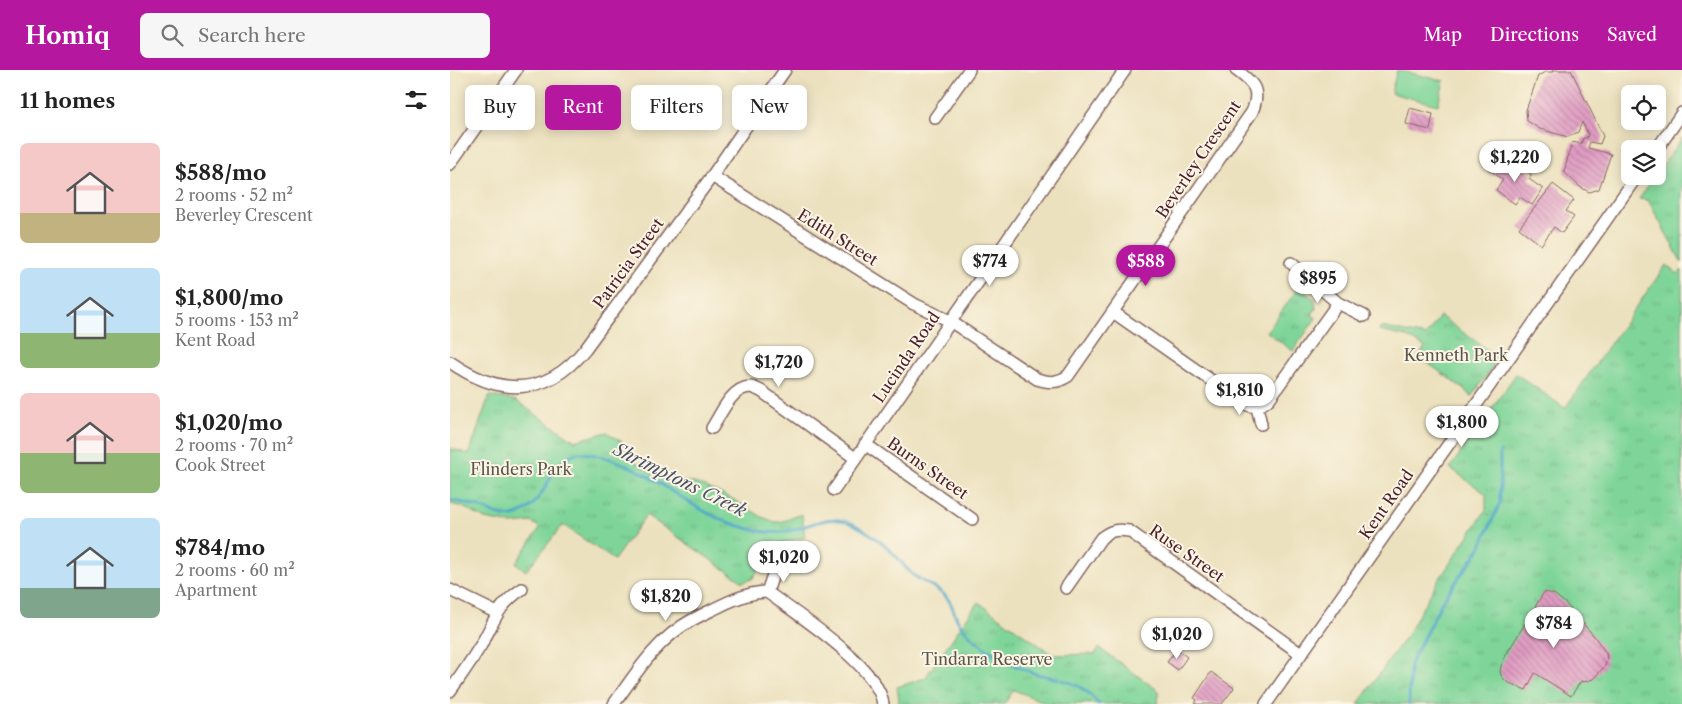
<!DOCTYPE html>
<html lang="en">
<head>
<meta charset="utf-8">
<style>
	:root { --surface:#fff; --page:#f6f6f6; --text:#222; --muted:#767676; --accent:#b5179e }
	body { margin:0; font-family:"Libre Caslon Text",serif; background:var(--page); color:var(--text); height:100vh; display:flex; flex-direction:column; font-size:19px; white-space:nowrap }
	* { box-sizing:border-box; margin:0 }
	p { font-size:16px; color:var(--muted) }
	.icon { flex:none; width:28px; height:28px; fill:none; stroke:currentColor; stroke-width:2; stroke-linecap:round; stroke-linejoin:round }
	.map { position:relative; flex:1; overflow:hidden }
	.sheet { display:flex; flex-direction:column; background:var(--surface); width:450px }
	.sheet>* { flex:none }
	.banner { position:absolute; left:15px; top:15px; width:475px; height:45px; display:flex; gap:10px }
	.tools { position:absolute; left:1171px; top:15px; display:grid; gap:10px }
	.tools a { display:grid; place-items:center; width:45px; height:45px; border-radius:8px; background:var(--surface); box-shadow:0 2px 12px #0003; font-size:25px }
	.price { position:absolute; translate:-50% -42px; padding:0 11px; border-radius:18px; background:#fff; color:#222; font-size:16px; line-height:32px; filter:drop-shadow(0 1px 2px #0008) }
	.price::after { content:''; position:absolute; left:50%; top:30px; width:15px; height:11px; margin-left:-8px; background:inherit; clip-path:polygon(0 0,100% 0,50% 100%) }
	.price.current { background:var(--accent); color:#fff }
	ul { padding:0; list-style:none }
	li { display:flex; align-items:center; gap:15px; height:125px; padding:0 20px }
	li span { display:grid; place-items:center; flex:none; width:140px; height:100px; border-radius:8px; color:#555 }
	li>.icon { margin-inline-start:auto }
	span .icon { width:60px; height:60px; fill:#fffc; stroke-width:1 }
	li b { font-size:21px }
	h2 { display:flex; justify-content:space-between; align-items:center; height:60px; padding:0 20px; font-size:21px }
	.tag { padding:0 18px; border-radius:8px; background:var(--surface); box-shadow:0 2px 12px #0003; font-size:18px; line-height:45px }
	.tag.current { background:var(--accent); color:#fff }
	header { display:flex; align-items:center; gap:30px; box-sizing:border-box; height:70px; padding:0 25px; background:var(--accent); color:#fff }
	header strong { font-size:24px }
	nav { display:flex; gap:28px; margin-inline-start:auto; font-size:18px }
	.search { width:350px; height:45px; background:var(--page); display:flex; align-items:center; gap:12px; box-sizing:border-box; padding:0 18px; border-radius:8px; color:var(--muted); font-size:19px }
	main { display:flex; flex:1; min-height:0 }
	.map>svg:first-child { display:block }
	.green { fill:#7fd599; stroke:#647a62 }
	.park { fill:url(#park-tufts); stroke:#647a62 }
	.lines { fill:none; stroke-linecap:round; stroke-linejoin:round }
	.stream { stroke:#49a5c7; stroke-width:3 }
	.building { fill:url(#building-back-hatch) }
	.minor-casing { stroke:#83635e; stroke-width:14 }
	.minor { stroke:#fff; stroke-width:11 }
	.labels { text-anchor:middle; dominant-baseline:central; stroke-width:4; stroke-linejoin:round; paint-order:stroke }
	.street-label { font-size:16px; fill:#4a1f2b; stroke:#fcf5e5 }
	.park-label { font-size:16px; fill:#5a564c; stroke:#fcf5e5 }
	.water-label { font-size:18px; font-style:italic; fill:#4a5569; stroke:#fcf5e5 }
</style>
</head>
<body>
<header>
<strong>Homiq</strong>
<div class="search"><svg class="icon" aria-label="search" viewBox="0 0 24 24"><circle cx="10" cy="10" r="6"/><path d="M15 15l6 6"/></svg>Search here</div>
<nav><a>Map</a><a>Directions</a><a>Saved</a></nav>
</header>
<main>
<section class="sheet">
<h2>11 homes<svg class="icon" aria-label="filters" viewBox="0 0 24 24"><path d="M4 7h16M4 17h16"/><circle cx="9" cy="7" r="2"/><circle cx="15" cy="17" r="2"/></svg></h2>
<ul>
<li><span style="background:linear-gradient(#f6c9c9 70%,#c2b280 0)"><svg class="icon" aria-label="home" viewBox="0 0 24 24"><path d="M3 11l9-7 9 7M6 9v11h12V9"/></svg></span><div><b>$588/mo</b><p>2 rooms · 52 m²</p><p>Beverley Crescent</p></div></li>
<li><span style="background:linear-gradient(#bfe0f5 65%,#8fb573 0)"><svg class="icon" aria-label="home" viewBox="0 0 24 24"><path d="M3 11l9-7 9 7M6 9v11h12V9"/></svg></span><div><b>$1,800/mo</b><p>5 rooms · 153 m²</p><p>Kent Road</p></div></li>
<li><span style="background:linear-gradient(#f6c9c9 60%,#8fb573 0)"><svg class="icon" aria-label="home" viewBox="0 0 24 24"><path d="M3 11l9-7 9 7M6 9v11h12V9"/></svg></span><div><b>$1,020/mo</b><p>2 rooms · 70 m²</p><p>Cook Street</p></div></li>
<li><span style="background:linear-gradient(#bfe0f5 70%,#7fa58c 0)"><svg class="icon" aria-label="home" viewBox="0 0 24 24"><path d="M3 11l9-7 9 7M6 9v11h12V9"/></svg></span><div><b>$784/mo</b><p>2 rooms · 60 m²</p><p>Apartment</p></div></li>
</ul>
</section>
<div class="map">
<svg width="1232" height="634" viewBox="0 0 1232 634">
	<defs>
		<pattern id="park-tufts" width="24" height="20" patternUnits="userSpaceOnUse" patternTransform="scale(1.25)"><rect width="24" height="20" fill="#7fd599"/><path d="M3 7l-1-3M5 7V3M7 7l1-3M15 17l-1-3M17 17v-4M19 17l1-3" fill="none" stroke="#6fb684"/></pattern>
		<pattern id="building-back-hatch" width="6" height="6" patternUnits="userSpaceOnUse" patternTransform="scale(1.25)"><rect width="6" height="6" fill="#e09cc3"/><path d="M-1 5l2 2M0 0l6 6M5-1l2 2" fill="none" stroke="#b87f9f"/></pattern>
	</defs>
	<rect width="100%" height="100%" fill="#fcf5e5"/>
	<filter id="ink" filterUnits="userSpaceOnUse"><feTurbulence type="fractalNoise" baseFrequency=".02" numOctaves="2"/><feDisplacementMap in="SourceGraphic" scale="10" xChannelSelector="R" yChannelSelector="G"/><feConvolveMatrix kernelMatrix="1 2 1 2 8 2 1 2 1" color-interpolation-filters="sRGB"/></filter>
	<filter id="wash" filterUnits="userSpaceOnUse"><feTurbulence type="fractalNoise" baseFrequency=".0096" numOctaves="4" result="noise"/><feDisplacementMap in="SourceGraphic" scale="20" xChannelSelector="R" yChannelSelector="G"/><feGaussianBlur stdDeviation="1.12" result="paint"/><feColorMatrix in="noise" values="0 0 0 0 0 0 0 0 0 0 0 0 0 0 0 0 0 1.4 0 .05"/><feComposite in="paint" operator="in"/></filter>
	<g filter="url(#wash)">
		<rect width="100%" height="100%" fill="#ece1be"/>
		<!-- green -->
		<path class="green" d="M947 0 994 11 988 35 941 23Z"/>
		<!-- park -->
		<path class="park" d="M1232 68V193L1198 130 1189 129 1205 106H1208V102Z
			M1216 195 1228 204 1232 200V634H908L957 565 986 514 1036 440V424L1000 398 1066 304 1115 338Z
			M848 218 864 229 866 238 862 245 866 248 843 281 817 262Z
			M990 246 1049 288 1021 327 1014 319 969 287 975 277 957 267 929 261 931 257 976 266Z
			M39 326 65 330 125 371 157 362 181 378 176 385 206 406 224 411 240 412 254 416 284 430 312 447 325 452H331L352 444 355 467 327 474 302 509 293 512 196 445 164 490 113 455 76 501 66 493 90 458 82 452 62 454 35 449 13 437 0 434V378L19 384Z
			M528 532 603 585 645 584 649 578 709 621 708 634H599L564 620 554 634H448L449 629 447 617 475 608Z"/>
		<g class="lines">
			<!-- stream -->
			<path class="stream" d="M0 430C9 432 18 433 26 436 38 439 51 449 63 446 100 438 97 384 131 383 137 383 144 385 150 386 200 397 235 438 283 454 299 459 315 464 332 462 362 458 377 440 407 456 418 462 429 470 438 478 447 486 453 496 462 504 473 513 488 517 497 528 502 534 504 542 507 549 514 562 527 572 539 581 551 590 567 597 581 602 587 605 593 605 600 607 622 612 634 616 649 634
				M959 634 960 594 993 530 1029 480 1050 433V382"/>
		</g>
		<g id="blocks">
			<!-- building -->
			<path class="building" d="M1102 0H1121L1153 66 1150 74 1140 72 1138 78 1161 84 1149 119 1143 121 1139 122 1130 117 1114 102 1122 72 1131 74 1133 68H1137L1138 64 1132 52 1128 62 1118 67 1090 59 1077 51 1076 40 1088 6 1095 2H1103Z
				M960 38 983 44 980 60 956 54Z
				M1047 87 1069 103 1073 98 1082 105 1079 109 1093 119 1082 135 1070 127 1065 134 1046 120 1053 110 1038 99Z
				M1103 114 1124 130 1116 141 1124 147 1112 163 1104 157 1091 175 1069 158Z
				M1094 522 1104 524 1115 533 1144 566 1156 583 1157 590 1155 596 1143 609 1134 612 1131 611 1121 626 1085 603 1076 620 1057 612 1052 607 1050 602 1051 596 1056 585Z
				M727 579 737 587 728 600 717 592Z
				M761 602 784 618 772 634H745L747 630 744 628Z"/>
		</g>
	</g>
	<g filter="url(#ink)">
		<use href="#blocks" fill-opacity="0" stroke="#83635e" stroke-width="1"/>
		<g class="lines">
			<!-- minor casing -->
			<g class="minor-casing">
				<path id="minor" d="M485 48 519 0
					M1207 79 1232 43
					M0 94 66 0
					M262 106 464 234 500 251 587 309C600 313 607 313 618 306L802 42C811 20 804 13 786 0
					M841 193 888 233 914 246
					M663 242 795 334C804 339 811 336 819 329L888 233
					M0 292C49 326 96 328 135 279L262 106 335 0
					M807 337 811 354
					M262 358C271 344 281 318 300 317 304 317 308 320 311 321L405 388
					M415 374 522 449
					M384 420 675 0
					M616 518 651 468C661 460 667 459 679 461L851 584
					M0 520 47 543
					M317 522C348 545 428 596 433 634
					M317 522 326 496
					M0 621C11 606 21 591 31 575 46 549 46 537 72 519
					M164 634C186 603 207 569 242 550 251 545 260 541 270 536 284 529 301 522 317 522
					M816 634 1187 106"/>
			</g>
			<!-- minor -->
			<use href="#minor" class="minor"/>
		</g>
	</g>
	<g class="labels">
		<!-- street labels -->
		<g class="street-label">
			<text transform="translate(748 89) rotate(-56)">Beverley Crescent</text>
			<text transform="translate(388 167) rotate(32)">Edith Street</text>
			<text transform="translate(178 193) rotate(-54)">Patricia Street</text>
			<text transform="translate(456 287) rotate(-56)">Lucinda Road</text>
			<text transform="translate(478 398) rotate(35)">Burns Street</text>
			<text transform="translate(936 434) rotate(-55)">Kent Road</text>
			<text transform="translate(737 483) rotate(35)">Ruse Street</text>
		</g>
		<!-- park labels -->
		<g class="park-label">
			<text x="1006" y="285">Kenneth Park</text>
			<text x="71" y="399">Flinders Park</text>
			<text x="537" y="589">Tindarra Reserve</text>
		</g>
		<!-- water labels -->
		<g class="water-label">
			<text transform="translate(230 410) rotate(26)">Shrimptons Creek</text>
		</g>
	</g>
</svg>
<div class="tools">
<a><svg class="icon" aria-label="locate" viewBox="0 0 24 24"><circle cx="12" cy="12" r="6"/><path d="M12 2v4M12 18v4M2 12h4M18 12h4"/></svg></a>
<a><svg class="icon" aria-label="layers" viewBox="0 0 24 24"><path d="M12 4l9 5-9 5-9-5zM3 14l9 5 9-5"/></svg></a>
</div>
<b class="price" style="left:1065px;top:113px">$1,220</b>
<b class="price" style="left:540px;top:217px">$774</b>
<b class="price current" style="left:696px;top:217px">$588</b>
<b class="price" style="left:868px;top:234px">$895</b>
<b class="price" style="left:329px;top:318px">$1,720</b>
<b class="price" style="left:790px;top:346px">$1,810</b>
<b class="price" style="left:1012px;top:378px">$1,800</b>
<b class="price" style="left:334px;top:513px">$1,020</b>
<b class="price" style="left:216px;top:552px">$1,820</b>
<b class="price" style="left:1104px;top:579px">$784</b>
<b class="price" style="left:727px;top:590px">$1,020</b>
<div class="banner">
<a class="tag">Buy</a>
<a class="tag current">Rent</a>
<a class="tag">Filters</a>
<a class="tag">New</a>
</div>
</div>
</main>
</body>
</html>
